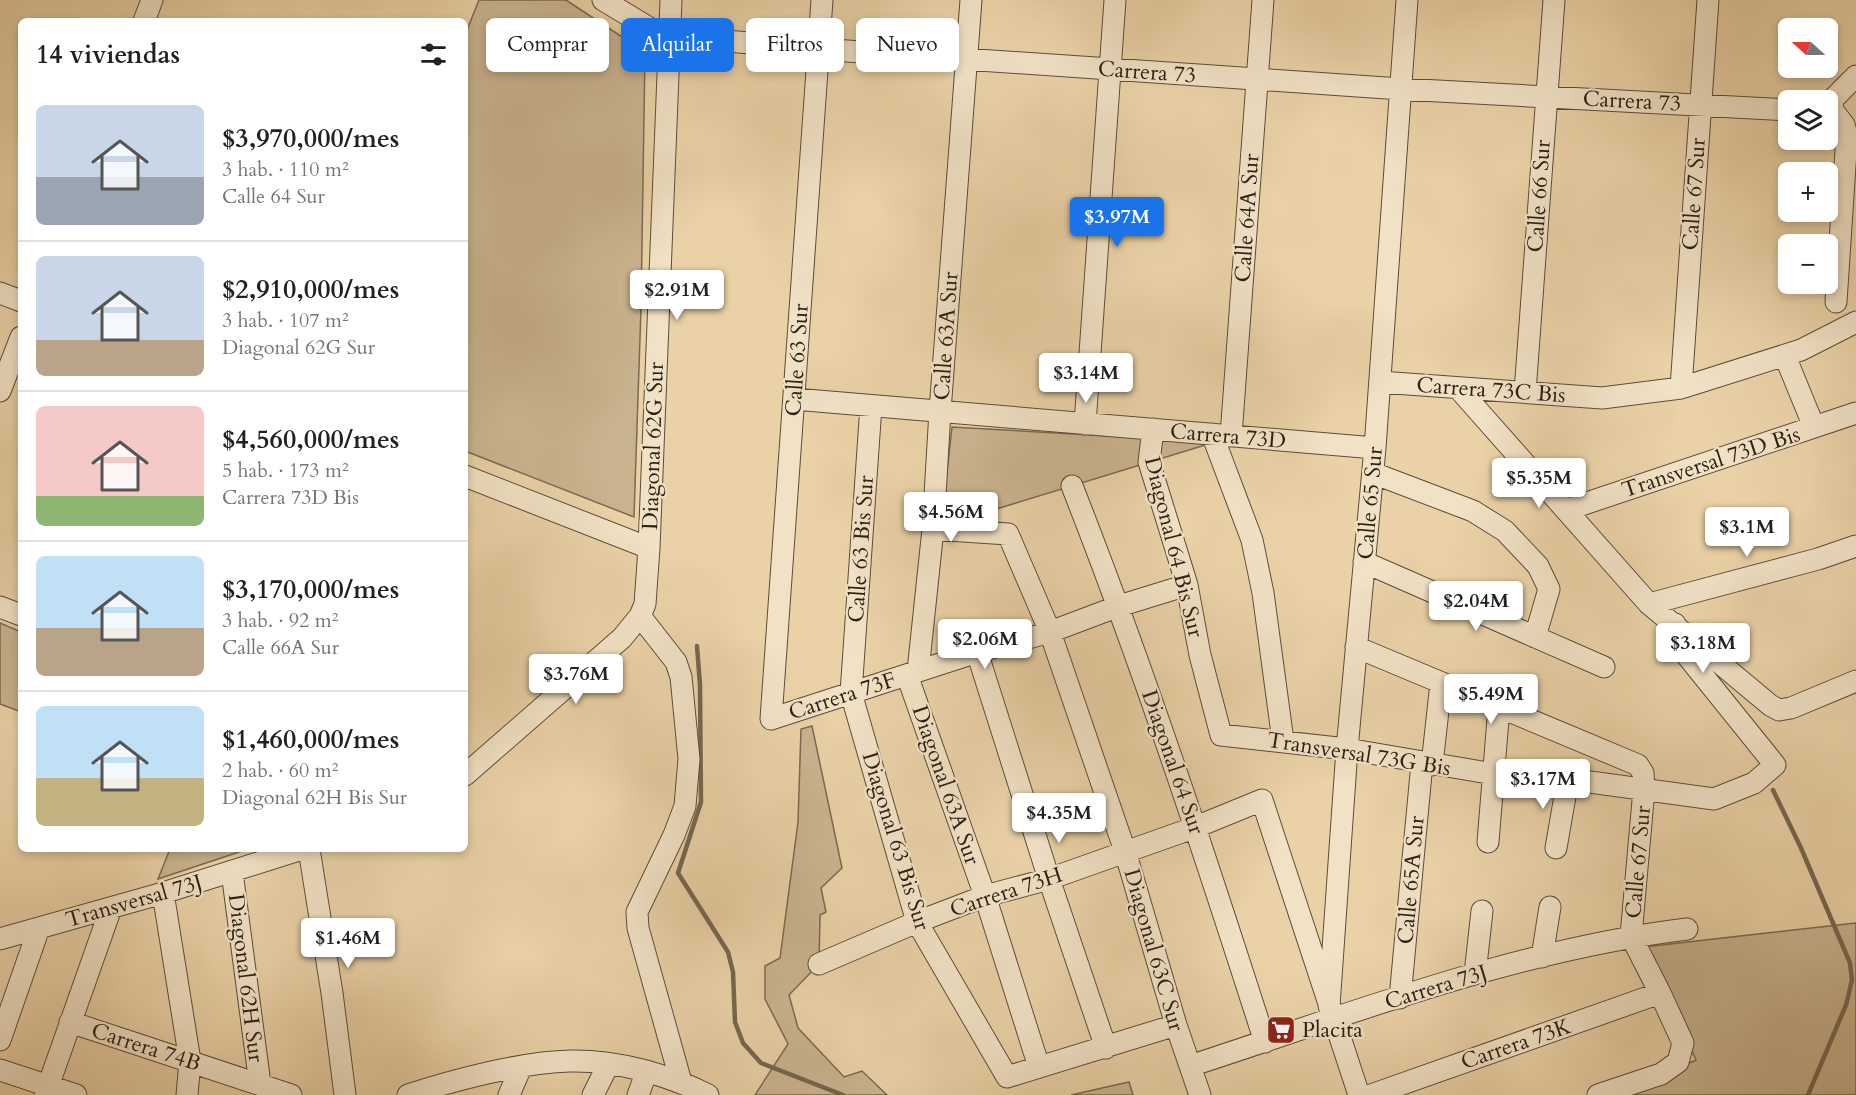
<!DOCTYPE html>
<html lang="es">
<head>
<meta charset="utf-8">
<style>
	:root { --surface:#fff; --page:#f2f2f2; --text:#202124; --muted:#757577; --line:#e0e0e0; --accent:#1a73e8 }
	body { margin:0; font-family:Cardo,serif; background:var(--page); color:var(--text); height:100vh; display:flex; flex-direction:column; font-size:22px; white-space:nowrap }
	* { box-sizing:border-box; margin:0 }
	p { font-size:20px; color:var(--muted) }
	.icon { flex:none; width:33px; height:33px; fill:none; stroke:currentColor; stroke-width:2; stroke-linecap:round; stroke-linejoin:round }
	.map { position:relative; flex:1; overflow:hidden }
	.sheet { position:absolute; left:18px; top:18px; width:450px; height:834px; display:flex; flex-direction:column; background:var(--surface); border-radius:9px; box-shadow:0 3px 9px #0003 }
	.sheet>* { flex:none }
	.hud { position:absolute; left:486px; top:18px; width:570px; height:54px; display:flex; gap:12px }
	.needle { width:39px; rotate:291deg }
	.tools { position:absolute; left:1778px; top:18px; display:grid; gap:12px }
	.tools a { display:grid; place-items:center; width:60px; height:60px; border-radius:9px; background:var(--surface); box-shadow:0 3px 9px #0003; font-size:30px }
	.price { position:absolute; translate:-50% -51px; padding:0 14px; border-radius:6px; background:#fff; color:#222; font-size:20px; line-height:39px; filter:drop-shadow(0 2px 3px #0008) }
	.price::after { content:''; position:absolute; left:50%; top:36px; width:18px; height:14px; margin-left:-9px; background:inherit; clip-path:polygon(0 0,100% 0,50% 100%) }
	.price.current { background:var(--accent); color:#fff }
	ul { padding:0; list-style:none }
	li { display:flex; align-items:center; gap:18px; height:150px; padding:0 18px }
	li+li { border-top:2px solid var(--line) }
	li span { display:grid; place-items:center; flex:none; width:168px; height:120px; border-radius:9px; color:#555 }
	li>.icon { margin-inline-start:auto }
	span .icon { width:72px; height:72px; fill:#fffc; stroke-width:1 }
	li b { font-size:26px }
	h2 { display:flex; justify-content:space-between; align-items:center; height:72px; padding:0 18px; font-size:26px }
	.chip { padding:0 21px; border-radius:9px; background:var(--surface); box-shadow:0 3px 9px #0003; font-size:21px; line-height:54px }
	.chip.current { background:var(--accent); color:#fff }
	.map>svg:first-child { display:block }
	.green { fill:#c9b38e; stroke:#7a6a52; stroke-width:1.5 }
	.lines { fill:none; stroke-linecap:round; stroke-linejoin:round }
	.stream { stroke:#76674f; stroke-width:4.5 }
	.minor-casing { stroke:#5a4d3a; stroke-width:23 }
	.minor { stroke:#f1e1c5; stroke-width:21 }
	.labels { text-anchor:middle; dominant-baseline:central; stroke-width:4.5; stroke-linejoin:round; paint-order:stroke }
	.street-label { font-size:22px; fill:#2a2116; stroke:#f1e1c5 }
	.poi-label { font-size:22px; fill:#2a2116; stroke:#f1e1c5; text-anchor:start }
</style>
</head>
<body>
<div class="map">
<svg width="1856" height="1095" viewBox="0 0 1856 1095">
	<rect width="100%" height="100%" fill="#ead1a6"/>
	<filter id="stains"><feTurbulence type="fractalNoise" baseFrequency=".00333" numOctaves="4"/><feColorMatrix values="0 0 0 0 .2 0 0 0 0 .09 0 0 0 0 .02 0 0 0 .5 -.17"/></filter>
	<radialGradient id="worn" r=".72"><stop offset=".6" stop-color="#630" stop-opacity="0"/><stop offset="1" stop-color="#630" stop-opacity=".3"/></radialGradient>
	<!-- green -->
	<path class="green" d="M479 0H566L645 52 641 308 634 517 465 451V35Z
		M952 427 1215 442 941 526Z
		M0 623 21 632V712L0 704Z
		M812 726 842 868 821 888 826 912 820 915 819 964 789 995 798 1028 844 1077 862 1071 887 1095H755L788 1044 765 999V966L780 958 798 822 801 729Z
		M170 849H248L158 879Z
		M1856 923V1095H1614L1696 1060 1644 947Z
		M1129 1082 1133 1095H1071Z"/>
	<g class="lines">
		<!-- stream -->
		<path class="stream" d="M697 646 700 685 701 802 678 873 728 952 733 972 735 1022 743 1043 761 1063 843 1095
			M1773 790 1801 848 1850 963 1852 980 1846 1005 1808 1095"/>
		<!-- minor casing -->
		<g class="minor-casing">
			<path id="minor" d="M603 0 656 32 669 36 818 49 1401 89 1788 110
				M822 0 771 719 977 652 1050 632 1119 606 1187 585
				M144 21 152 0
				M1831 108 1844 125 1847 135 1836 302
				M1827 110 1831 108 1834 98 1856 76
				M0 293 21 301
				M1785 356 1814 427
				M1380 382 1602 398 1681 388 1801 350 1856 322
				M1458 388 1649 604 1770 705 1779 710 1791 708 1856 681
				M1681 388 1708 0
				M0 391 21 337
				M1525 392 1554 0
				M794 399 1375 448
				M871 406 851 693 917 922 1007 1077 1176 1025
				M1085 424 1115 0
				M1153 429 1149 462 1187 585 1200 655 1221 735 1347 749 1494 774 1568 779 1714 799 1754 783 1775 765 1684 652 1678 640 1675 624
				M1212 434 1252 540 1263 593 1283 741
				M1231 436 1263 0
				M1373 473 1473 511 1505 531 1538 566 1549 589 1535 637
				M465 476 649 548
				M1072 486C1144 669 1205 855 1265 1042
				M1566 510 1856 413
				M933 529 1008 534 1050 632 1125 851 1176 1025 1200 1095
				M1364 562 1604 667
				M1649 604 1818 559 1856 546
				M0 607 21 615
				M640 616 676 662 681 677 689 759 685 806 674 835 637 912 638 928 681 1082
				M1356 647 1638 765 1643 773 1644 789 1631 936 1660 993 1683 1043 1678 1062 1661 1074 1598 1095
				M977 652 1049 879 1106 1048
				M918 671 933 529 940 411 971 0
				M907 675 985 896 1039 1067
				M1432 765 1441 683
				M465 775 622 638 640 616 645 604 649 548 671 0
				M1488 842 1499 707
				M1556 848 1568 779
				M309 849 332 993 345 1095
				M232 872 260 1084
				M163 893 190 1061 187 1095
				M0 939 163 893 302 849
				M1542 957 1550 907
				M819 964 917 922 985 896 1049 879 1196 827 1262 800 1359 1095
				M1475 974 1482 911
				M1400 998 1422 763
				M1329 1006 1347 749 1375 448 1407 0
				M70 1022 291 1095
				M0 1040 39 928
				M1190 1066C1353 1013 1516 950 1687 929
				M0 1070 76 1095
				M45 1095 111 908
				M408 1095C454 1080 522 1062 570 1061 617 1060 666 1074 708 1095
				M509 1095 521 1067
				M593 1095 608 1065
				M638 1095 647 1071
				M1371 1095 1660 993"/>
		</g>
		<!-- minor -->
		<use href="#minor" class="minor"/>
	</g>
	<!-- icons -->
	<defs>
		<g id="supermarket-square" transform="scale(1.5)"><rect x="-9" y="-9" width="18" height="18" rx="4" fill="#8f2418" stroke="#f1e1c5"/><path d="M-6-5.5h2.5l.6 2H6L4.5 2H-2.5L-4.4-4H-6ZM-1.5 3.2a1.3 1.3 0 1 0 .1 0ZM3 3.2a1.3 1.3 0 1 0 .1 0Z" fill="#fff"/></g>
	</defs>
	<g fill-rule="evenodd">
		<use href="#supermarket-square" x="1281" y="1030"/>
	</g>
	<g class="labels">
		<!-- street labels -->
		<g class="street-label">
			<text transform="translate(1147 72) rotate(4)">Carrera 73</text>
			<text transform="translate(1632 101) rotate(3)">Carrera 73</text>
			<text transform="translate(1694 194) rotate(-86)">Calle 67 Sur</text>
			<text transform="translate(1539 196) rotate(-86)">Calle 66 Sur</text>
			<text transform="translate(1247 218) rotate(-86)">Calle 64A Sur</text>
			<text transform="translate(946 336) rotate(-86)">Calle 63A Sur</text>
			<text transform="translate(797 360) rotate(-86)">Calle 63 Sur</text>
			<text transform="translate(1491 390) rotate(4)">Carrera 73C Bis</text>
			<text transform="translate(1228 436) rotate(5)">Carrera 73D</text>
			<text transform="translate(653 446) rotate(-88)">Diagonal 62G Sur</text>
			<text transform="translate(1711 462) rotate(-18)">Transversal 73D Bis</text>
			<text transform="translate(1370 503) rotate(-85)">Calle 65 Sur</text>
			<text transform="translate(1174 547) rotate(76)">Diagonal 64 Bis Sur</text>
			<text transform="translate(861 549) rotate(-86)">Calle 63 Bis Sur</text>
			<text transform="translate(842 696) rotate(-18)">Carrera 73F</text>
			<text transform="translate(1359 754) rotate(9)">Transversal 73G Bis</text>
			<text transform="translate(1173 762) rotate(71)">Diagonal 64 Sur</text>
			<text transform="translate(946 785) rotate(71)">Diagonal 63A Sur</text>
			<text transform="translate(896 841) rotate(73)">Diagonal 63 Bis Sur</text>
			<text transform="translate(1638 862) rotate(-85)">Calle 67 Sur</text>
			<text transform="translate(1411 880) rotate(-85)">Calle 65A Sur</text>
			<text transform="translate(1006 892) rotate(-18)">Carrera 73H</text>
			<text transform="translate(134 901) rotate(-16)">Transversal 73J</text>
			<text transform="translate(1154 950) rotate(74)">Diagonal 63C Sur</text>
			<text transform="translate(246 978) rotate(83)">Diagonal 62H Sur</text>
			<text transform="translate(1436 987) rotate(-17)">Carrera 73J</text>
			<text transform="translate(1516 1044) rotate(-19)">Carrera 73K</text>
			<text transform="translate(146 1047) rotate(18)">Carrera 74B</text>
		</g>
		<!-- poi labels -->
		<g class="poi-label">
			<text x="1302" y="1030">Placita</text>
		</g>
	</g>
	<rect width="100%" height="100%" filter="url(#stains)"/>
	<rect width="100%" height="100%" fill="url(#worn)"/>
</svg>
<div class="tools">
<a><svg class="needle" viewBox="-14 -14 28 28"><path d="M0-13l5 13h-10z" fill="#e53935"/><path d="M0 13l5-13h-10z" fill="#757577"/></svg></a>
<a><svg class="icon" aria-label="layers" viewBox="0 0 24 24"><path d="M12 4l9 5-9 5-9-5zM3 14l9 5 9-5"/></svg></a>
<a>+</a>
<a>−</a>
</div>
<b class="price current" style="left:1117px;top:248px">$3.97M</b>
<b class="price" style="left:677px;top:321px">$2.91M</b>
<b class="price" style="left:1086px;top:404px">$3.14M</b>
<b class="price" style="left:1539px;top:509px">$5.35M</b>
<b class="price" style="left:951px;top:543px">$4.56M</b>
<b class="price" style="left:1747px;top:558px">$3.1M</b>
<b class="price" style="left:1476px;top:632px">$2.04M</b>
<b class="price" style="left:985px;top:670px">$2.06M</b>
<b class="price" style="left:1703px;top:674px">$3.18M</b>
<b class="price" style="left:576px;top:705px">$3.76M</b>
<b class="price" style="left:1491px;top:725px">$5.49M</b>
<b class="price" style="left:1543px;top:810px">$3.17M</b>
<b class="price" style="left:1059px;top:844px">$4.35M</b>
<b class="price" style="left:348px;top:969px">$1.46M</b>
<div class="hud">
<a class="chip">Comprar</a>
<a class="chip current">Alquilar</a>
<a class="chip">Filtros</a>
<a class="chip">Nuevo</a>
</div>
<section class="sheet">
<h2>14 viviendas<svg class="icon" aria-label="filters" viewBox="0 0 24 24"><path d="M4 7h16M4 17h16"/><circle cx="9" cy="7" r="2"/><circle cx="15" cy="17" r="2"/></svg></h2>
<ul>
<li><span style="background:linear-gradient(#c9d6e8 60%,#9aa5b1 0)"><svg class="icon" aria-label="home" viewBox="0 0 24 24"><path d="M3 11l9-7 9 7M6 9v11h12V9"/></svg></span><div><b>$3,970,000/mes</b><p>3 hab. · 110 m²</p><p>Calle 64 Sur</p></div></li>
<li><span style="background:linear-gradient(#c9d6e8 70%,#b9a48a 0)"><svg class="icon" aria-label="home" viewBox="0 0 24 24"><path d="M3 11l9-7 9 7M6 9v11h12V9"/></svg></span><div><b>$2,910,000/mes</b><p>3 hab. · 107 m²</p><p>Diagonal 62G Sur</p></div></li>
<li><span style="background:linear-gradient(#f6c9c9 75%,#8fb573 0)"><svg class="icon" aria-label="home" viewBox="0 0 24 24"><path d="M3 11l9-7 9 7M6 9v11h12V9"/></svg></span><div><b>$4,560,000/mes</b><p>5 hab. · 173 m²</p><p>Carrera 73D Bis</p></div></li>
<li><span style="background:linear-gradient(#bfe0f5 60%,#b9a48a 0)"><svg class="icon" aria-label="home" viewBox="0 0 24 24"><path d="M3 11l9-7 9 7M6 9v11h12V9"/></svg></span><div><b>$3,170,000/mes</b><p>3 hab. · 92 m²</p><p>Calle 66A Sur</p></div></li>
<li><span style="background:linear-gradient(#bfe0f5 60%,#c2b280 0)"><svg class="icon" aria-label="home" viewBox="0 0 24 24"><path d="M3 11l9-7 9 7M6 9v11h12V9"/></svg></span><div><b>$1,460,000/mes</b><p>2 hab. · 60 m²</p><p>Diagonal 62H Bis Sur</p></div></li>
</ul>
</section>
</div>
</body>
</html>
